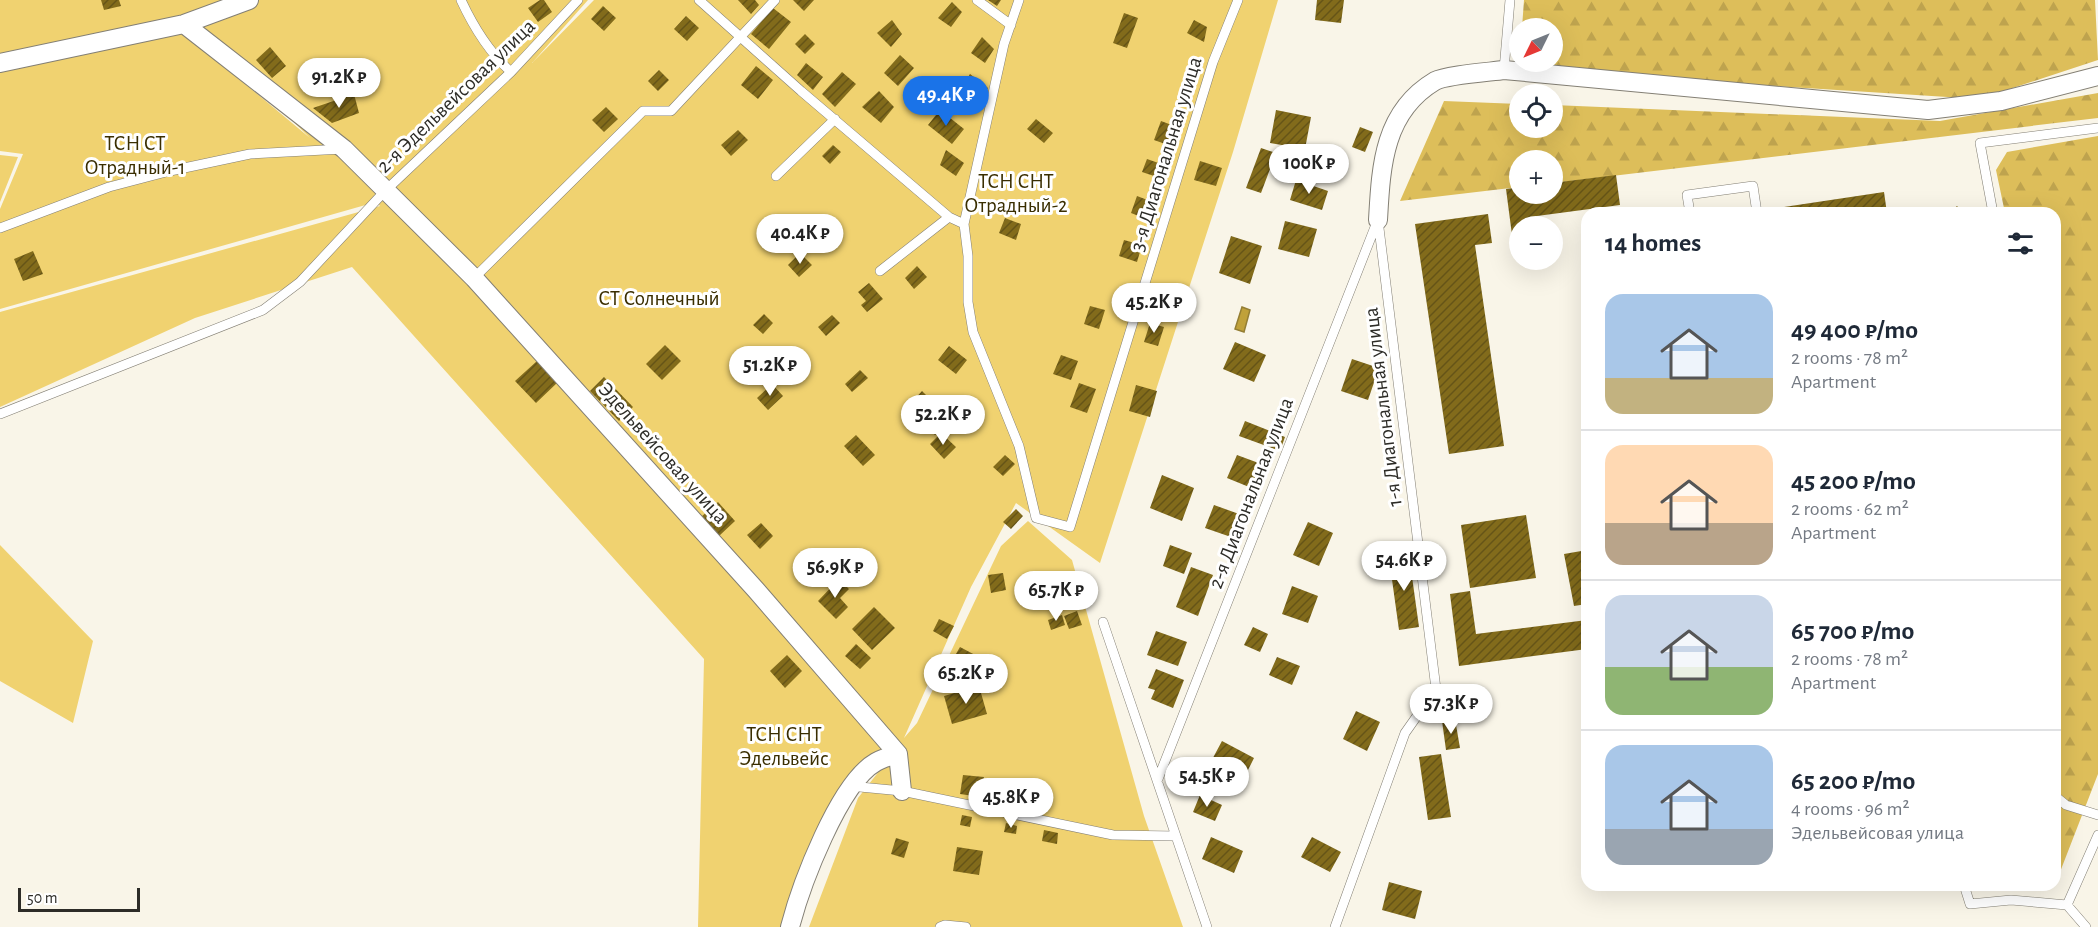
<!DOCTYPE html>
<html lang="en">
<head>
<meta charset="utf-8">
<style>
	:root { --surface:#fff; --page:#f6f6f7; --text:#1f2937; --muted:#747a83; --line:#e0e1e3; --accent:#1a73e8 }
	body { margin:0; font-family:"Alegreya Sans",sans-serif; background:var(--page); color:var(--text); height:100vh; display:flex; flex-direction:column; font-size:22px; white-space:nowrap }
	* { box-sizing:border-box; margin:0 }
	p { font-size:20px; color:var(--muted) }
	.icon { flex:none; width:33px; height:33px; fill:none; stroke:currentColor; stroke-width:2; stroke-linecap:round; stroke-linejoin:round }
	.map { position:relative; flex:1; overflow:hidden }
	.side { position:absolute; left:1581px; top:207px; width:480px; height:684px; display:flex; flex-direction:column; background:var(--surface); border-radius:18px; box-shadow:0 6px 24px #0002 }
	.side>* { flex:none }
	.needle { width:39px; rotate:227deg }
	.tools { position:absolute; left:1509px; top:18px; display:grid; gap:12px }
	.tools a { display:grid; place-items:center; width:54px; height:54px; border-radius:50%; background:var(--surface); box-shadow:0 6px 24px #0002; font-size:30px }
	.scale { position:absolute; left:18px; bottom:15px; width:122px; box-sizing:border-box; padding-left:6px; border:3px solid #2d2c27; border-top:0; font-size:16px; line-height:21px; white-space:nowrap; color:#2d2c27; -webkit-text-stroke:4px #fff; paint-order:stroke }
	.price { position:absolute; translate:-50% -51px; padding:0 14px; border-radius:21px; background:#fff; color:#222; font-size:20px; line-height:39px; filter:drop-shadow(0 2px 3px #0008) }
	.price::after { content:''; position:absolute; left:50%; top:36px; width:18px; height:14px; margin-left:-9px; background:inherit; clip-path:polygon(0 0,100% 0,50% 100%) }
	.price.active { background:var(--accent); color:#fff }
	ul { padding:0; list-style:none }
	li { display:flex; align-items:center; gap:18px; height:150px; padding:0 24px }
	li+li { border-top:2px solid var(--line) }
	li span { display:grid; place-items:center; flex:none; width:168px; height:120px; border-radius:18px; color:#555 }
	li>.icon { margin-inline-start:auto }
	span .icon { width:72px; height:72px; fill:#fffc; stroke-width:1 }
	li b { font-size:26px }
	h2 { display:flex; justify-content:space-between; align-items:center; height:72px; padding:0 24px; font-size:26px }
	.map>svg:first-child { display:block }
	.green { fill:#f0d270 }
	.forest { fill:url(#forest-firs) }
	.water { fill:#c0a13a; stroke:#947e34; stroke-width:1.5 }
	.building { fill:url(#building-hatch) }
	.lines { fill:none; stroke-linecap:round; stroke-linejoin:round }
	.lane-casing { stroke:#837f74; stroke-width:10 }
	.street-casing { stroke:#837f74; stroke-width:20 }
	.lane { stroke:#fff; stroke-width:9 }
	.street { stroke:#fff; stroke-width:18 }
	.labels { text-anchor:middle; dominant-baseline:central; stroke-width:6; stroke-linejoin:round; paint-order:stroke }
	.street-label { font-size:21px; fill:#2d2c27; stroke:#fff }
	.park-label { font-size:21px; fill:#3a2e01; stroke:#fff }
</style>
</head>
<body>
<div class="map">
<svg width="2098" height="927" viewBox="0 0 2098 927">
	<defs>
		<pattern id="forest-firs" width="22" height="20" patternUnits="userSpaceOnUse" patternTransform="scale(1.5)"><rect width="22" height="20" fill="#ddbe5a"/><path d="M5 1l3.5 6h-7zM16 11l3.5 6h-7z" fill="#bea34e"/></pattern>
		<pattern id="building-hatch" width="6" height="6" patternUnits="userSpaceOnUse" patternTransform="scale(1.5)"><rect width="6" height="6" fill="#826b1b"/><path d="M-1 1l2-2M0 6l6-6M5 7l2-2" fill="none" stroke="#655417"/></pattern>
	</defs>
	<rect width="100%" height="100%" fill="#f9f5e8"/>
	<!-- green -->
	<path class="green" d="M0 0H588L532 63 594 0H1278L1233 152 1100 563 1016 503 971 587 904 738 917 723 1001 546 1028 521 1072 560 1144 816 1183 927H809L858 798 887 761 853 792 805 900 798 927H698L704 659 352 267 195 318 0 407V312L380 206 376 202 0 309V209L23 154 0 151V69L184 33 310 138 197 26 0 67Z
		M0 155 18 157 0 202Z
		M0 545 93 641 73 723 0 681Z"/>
	<!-- forest -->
	<path class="forest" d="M1524 0H2095L2098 60 1979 99 1519 70 1520 62H1552V28H1522Z
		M2098 93V118L1553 183 1552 160H1520L1519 187 1400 201 1444 101 1519 104 1520 128H1552L1553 105 1940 121Z
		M2098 136V774L2060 872 2055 871V213H2005L1996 170 2007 152Z"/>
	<!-- water -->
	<path class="water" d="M1242 307 1250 310 1244 332 1235 329Z"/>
	<!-- building -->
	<path class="building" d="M101 0H119L121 6 104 10Z
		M540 0H544L552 12 538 22 528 8Z
		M738 0H755L759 5 751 14Z
		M793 0H814L804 11Z
		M988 0H1001L997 6Z
		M1317 0H1344L1341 23 1315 20Z
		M952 2 962 12 951 27 938 18Z
		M603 6 616 18 604 31 591 19Z
		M773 8 791 22 769 49 751 34Z
		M1124 13 1138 18 1127 48 1113 43Z
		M686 16 699 28 687 41 674 29Z
		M892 20 902 34 891 47 877 33Z
		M1194 20 1207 27 1204 42 1187 33Z
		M805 34 815 44 805 54 795 44Z
		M982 37 994 49 985 63 971 53Z
		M270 47 286 66 272 78 256 60Z
		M900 55 914 68 898 86 884 73Z
		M806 63 823 77 813 90 797 75Z
		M756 66 773 80 758 99 741 85Z
		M659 70 669 80 658 91 648 81Z
		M842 72 856 84 835 107 822 94Z
		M970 74 988 88 977 105 959 93Z
		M879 91 894 107 881 123 862 107Z
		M354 94 359 113 332 123 313 108Z
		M606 107 618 119 604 132 592 120Z
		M940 110 964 129 952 144 928 125Z
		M1276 110 1311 117 1305 149 1270 143Z
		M1036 119 1053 133 1044 143 1027 129Z
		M1161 121 1177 127 1171 146 1154 140Z
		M1360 127 1373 132 1365 152 1352 147Z
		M738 130 748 140 731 156 721 145Z
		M833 145 841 152 830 164 822 156Z
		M1261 148 1276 153 1261 193 1246 188Z
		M946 150 964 163 956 176 940 165Z
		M1147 159 1167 166 1163 179 1142 172Z
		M1200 161 1222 168 1216 186 1194 180Z
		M1616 175 1620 205 1537 216 1539 226H1520V234L1512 235 1506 189 1520 187V194H1552V183Z
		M1296 180 1328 191 1322 210 1290 200Z
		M1884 192 1887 213H1785L1784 207Z
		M1137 196 1158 204 1152 221 1131 213Z
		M1957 206 1963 213H1949Z
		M1488 214 1492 243 1475 245 1504 446 1449 454 1415 224Z
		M1005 218 1021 224 1016 240 999 233Z
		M1285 221 1317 229 1309 257 1278 249Z
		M1231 236 1262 246 1250 284 1219 273Z
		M1124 240 1142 245 1137 262 1119 256Z
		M33 251 43 274 23 281 14 259Z
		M800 253 812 265 799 277 788 265Z
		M917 266 927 277 914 289 905 278Z
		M869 283 883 299 867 312 861 305 866 301 858 292Z
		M1090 306 1105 310 1099 329 1084 324Z
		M764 314 773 323 763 334 753 325Z
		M832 315 840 323 826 336 818 327Z
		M1150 323 1164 327 1158 346 1144 342Z
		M1235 342 1266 355 1254 382 1223 369Z
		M665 345 681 361 662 380 646 364Z
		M949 346 967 360 956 374 938 360Z
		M1061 355 1078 361 1071 380 1053 374Z
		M1352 359 1379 368 1368 400 1341 391Z
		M537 361 558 382 536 403 515 381Z
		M860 370 868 378 852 392 845 384Z
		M604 377 633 407 619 421 590 391Z
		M1079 383 1096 389 1087 413 1070 407Z
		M772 384 783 396 768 410 757 398Z
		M1136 385 1157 391 1150 417 1129 411Z
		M922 391 930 399 921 409 913 401Z
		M941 410 950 420 935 435 925 424Z
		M1245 421 1285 437 1280 451 1239 436Z
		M941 433 956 447 944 459 930 444Z
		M856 435 875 455 863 466 844 446Z
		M1005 455 1015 464 1003 476 993 467Z
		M1237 455 1264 465 1254 489 1227 478Z
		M1162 475 1194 488 1182 521 1150 508Z
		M718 502 735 521 719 536 701 517Z
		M1214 505 1239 514 1231 537 1205 528Z
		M1016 509 1023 516 1011 529 1003 522Z
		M1526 515 1536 578 1470 588 1461 525Z
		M1308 522 1333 533 1319 566 1293 555Z
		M761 523 773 536 760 549 747 535Z
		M1170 545 1192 553 1184 574 1163 566Z
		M1587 550V604L1574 606 1564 554Z
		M1409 555 1419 627 1399 630 1389 558Z
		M1191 567 1213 575 1198 616 1176 607Z
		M1003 573 1006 590 991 593 988 575Z
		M839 579 849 589 840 598 848 607 836 619 818 601Z
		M1292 586 1318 596 1308 623 1282 614Z
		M1470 591 1476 634 1587 620V649L1459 666 1450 594Z
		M874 607 895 628 872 650 852 629Z
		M1077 611 1082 625 1069 629 1064 616Z
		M1062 615 1065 625 1051 630 1048 620Z
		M939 619 954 626 947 639 933 631Z
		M1253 627 1268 634 1260 652 1244 645Z
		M1156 631 1187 642 1178 666 1147 655Z
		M856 644 871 658 860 669 845 656Z
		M960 647 977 656 970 668 953 659Z
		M787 655 802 671 785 688 770 671Z
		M1277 657 1300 666 1292 685 1269 675Z
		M1156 669 1184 680 1173 708 1151 699 1155 690 1148 688Z
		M979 686 987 714 952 724 944 696Z
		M1356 711 1380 722 1367 751 1343 739Z
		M1455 719 1460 748 1446 750 1442 721Z
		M1222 741 1254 758 1240 786 1207 769Z
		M1441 754 1451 817 1428 820 1419 757Z
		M963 775 984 777 981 797 960 794Z
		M1200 795 1222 805 1215 821 1193 812Z
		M962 815 972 817 970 827 960 825Z
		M1006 823 1017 826 1016 834 1004 832Z
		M1044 830 1058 833 1057 844 1042 841Z
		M1211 837 1243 851 1234 873 1202 859Z
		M1312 837 1341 852 1330 872 1301 857Z
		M896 838 909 842 904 858 891 854Z
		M957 847 983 851 979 875 953 871Z
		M1389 882 1422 891 1415 919 1382 910Z"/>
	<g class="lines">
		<!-- lane casing -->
		<g class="lane-casing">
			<path id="lane" d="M461 0C473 26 490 53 511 72
				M699 0 801 91 949 217 964 224
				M977 0 1011 25
				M1019 0 1004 44 964 224 968 256V302L973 332 1019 446 1036 518 1070 527 1213 62 1238 0
				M1504 70 1510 0
				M776 176 835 119
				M1690 213 1687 195 1753 186 1757 213
				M1993 213 1980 143 2098 128
				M0 228 109 187 170 171 250 154 343 149
				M880 271 949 217
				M474 278 643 111H671L775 0
				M0 414 263 310 300 282 384 192 511 72 578 0
				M1103 622 1207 927
				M1158 779 1377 222
				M860 787 902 791 1113 835 1176 836
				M2055 796 2066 805 2098 815
				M1964 885 1970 904 2011 900 2067 905 2086 927
				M2067 905 2098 835
				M940 927 945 925 966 927
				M1335 927 1405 733 1436 689 1378 220"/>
		</g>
		<!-- street casing -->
		<g class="street-casing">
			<path id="street" d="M184 24 344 149 474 278 756 590 898 754 902 791
				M0 63 184 24 249 0
				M1378 220C1381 167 1383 112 1435 81 1446 75 1489 72 1504 70L1928 110 2001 101 2098 76
				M790 927C801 885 839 783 876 762 883 758 891 756 898 754"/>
		</g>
		<!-- lane -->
		<use href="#lane" class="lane"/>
		<!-- street -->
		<use href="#street" class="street"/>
	</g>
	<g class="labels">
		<!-- street labels -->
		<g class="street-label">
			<text transform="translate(456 96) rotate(-44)">2-я Эдельвейсовая улица</text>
			<text transform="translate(1166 154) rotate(-73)">3-я Диагональная улица</text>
			<text transform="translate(1383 407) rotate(-97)">1-я Диагональная улица</text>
			<text transform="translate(663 453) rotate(48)">Эдельвейсовая улица</text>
			<text transform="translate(1251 493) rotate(-69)">2-я Диагональная улица</text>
		</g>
		<!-- park labels -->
		<g class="park-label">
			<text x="135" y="143">ТСН СТ<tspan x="135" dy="24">Отрадный-1</tspan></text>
			<text x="1016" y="181">ТСН СНТ<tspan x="1016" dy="24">Отрадный-2</tspan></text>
			<text x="659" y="298">СТ Солнечный</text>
			<text x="784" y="734">ТСН СНТ<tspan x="784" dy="24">Эдельвейс</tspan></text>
		</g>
	</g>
</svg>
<div class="tools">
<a><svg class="needle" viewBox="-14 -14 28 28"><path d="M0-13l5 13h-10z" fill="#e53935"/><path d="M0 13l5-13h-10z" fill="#747a83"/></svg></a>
<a><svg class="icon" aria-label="locate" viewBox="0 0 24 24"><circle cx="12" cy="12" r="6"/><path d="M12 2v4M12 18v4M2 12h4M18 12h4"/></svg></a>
<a>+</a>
<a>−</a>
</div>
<div class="scale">50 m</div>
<b class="price" style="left:339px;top:109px">91.2K ₽</b>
<b class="price active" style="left:946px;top:127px">49.4K ₽</b>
<b class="price" style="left:1309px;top:195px">100K ₽</b>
<b class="price" style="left:800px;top:265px">40.4K ₽</b>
<b class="price" style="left:1154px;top:334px">45.2K ₽</b>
<b class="price" style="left:770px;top:397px">51.2K ₽</b>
<b class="price" style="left:943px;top:446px">52.2K ₽</b>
<b class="price" style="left:1404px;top:592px">54.6K ₽</b>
<b class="price" style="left:835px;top:599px">56.9K ₽</b>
<b class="price" style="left:1056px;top:622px">65.7K ₽</b>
<b class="price" style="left:966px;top:705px">65.2K ₽</b>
<b class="price" style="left:1451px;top:735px">57.3K ₽</b>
<b class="price" style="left:1207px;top:808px">54.5K ₽</b>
<b class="price" style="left:1011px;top:829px">45.8K ₽</b>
<section class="side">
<h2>14 homes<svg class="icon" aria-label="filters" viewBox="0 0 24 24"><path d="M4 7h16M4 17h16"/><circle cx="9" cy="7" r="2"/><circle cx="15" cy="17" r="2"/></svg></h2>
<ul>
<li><span style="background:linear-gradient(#a9c7e8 70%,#c2b280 0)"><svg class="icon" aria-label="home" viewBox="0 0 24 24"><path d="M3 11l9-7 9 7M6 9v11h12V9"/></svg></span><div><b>49 400 ₽/mo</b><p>2 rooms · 78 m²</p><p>Apartment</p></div></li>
<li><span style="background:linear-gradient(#ffd9b3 65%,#b9a48a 0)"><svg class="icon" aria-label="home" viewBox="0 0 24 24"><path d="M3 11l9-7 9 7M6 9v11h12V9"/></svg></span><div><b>45 200 ₽/mo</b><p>2 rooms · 62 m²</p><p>Apartment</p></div></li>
<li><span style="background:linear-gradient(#c9d6e8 60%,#8fb573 0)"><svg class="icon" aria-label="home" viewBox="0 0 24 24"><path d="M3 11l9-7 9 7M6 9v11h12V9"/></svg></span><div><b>65 700 ₽/mo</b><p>2 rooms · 78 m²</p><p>Apartment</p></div></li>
<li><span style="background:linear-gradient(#a9c7e8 70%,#9aa5b1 0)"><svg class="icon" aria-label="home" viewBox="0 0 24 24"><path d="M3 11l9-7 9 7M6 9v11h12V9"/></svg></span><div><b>65 200 ₽/mo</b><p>4 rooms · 96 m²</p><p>Эдельвейсовая улица</p></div></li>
</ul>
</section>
</div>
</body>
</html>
